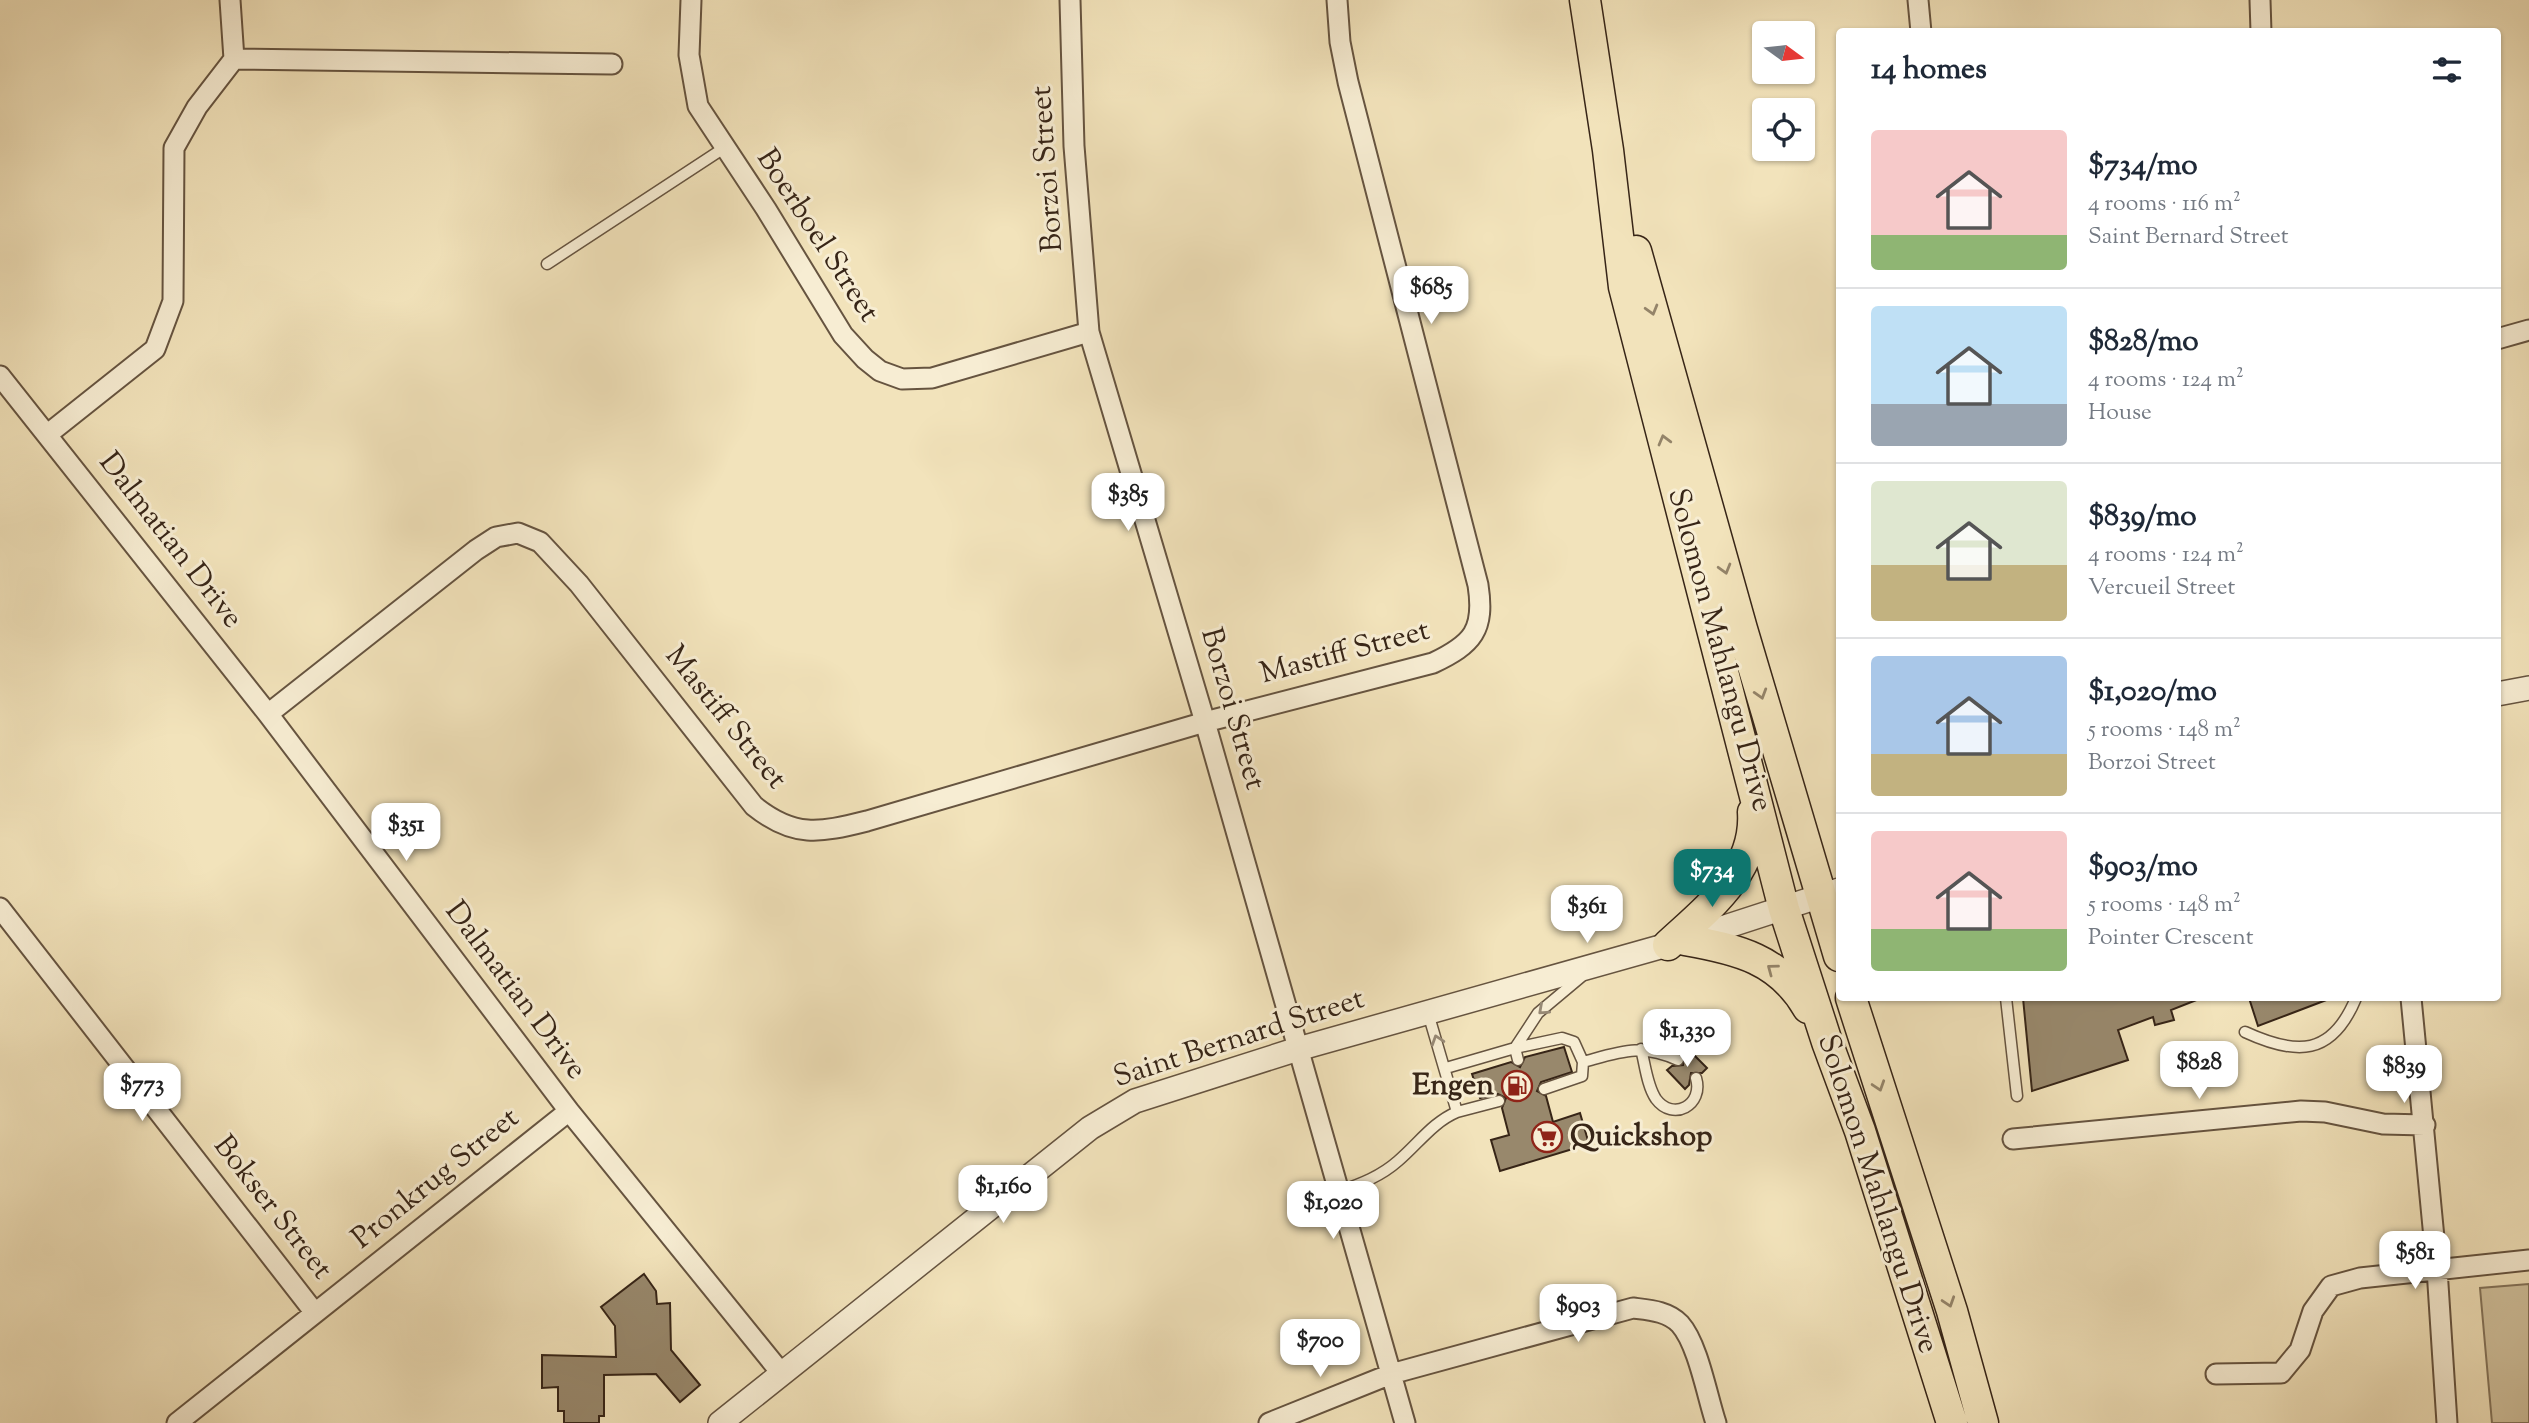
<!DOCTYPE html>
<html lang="en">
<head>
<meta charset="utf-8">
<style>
	:root { --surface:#fff; --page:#f2f2f3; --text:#1f2937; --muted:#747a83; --line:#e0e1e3; --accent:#0f766e }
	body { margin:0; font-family:"Sorts Mill Goudy",serif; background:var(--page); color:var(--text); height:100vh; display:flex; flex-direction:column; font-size:26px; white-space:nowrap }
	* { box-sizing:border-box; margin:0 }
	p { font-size:23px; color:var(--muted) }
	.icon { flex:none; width:38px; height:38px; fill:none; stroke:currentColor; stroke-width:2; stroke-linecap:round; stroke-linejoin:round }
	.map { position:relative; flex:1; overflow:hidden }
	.side { position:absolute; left:1836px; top:28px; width:665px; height:973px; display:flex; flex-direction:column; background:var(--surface); border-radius:7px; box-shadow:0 2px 5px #0004 }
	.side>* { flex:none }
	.needle { width:46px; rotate:105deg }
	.fabs { position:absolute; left:1752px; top:21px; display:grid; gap:14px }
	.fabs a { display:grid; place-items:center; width:63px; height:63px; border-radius:7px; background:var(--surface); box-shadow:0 2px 5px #0004; font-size:35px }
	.price { position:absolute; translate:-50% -60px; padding:0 16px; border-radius:14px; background:#fff; color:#222; font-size:23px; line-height:46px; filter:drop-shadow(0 2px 4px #0008) }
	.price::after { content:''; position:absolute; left:50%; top:42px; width:21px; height:16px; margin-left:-10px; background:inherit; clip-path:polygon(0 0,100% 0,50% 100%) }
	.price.selected { background:var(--accent); color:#fff }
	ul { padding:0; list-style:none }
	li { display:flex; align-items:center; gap:21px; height:175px; padding:0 35px }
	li+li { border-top:2px solid var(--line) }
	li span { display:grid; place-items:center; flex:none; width:196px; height:140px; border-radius:7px; color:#555 }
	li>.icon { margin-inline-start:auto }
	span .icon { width:84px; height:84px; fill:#fffc; stroke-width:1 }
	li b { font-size:30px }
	h2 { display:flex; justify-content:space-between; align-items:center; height:84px; padding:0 35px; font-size:30px }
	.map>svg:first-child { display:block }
	.green { fill:#d2c39f; stroke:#84745b; stroke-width:2 }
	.building { fill:#98886c; stroke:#372517; stroke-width:2 }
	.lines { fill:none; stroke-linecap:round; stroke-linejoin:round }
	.service-casing { stroke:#665440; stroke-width:13 }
	.minor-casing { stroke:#665440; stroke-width:23 }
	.tertiary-casing { stroke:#665440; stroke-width:26 }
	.primary-casing { stroke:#372517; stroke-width:33 }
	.service { stroke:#f7edd3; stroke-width:10 }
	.minor { stroke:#f7edd3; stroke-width:19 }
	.tertiary { stroke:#f7edd3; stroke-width:23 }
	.primary { stroke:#f2e3bb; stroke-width:30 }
	.oneway { stroke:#948469 }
	.oneway2 { stroke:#978975 }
	.labels { text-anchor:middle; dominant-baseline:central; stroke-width:6; stroke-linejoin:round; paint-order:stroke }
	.street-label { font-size:30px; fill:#372517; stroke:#f7edd3 }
	.poi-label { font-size:30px; font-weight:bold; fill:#372517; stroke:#f7edd3; text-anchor:end }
</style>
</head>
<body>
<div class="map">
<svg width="2529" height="1423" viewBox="0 0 2529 1423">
	<rect width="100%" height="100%" fill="#f2e3bb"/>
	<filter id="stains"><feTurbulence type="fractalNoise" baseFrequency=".00286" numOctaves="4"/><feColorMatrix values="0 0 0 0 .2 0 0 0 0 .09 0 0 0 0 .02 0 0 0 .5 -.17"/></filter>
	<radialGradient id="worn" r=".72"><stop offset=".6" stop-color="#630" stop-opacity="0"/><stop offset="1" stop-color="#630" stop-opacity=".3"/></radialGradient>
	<!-- green -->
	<path class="green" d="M2529 1284V1423H2492L2480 1288Z"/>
	<!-- building -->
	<path class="building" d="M2023 998H2199V999L2171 1010 2174 1020 2155 1025 2153 1017 2118 1030 2128 1060 2032 1091Z
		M2249 998H2329V999L2258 1026Z
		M1564 1047 1572 1072 1541 1082 1537 1091 1546 1096 1553 1122 1580 1113 1589 1144 1500 1171 1491 1140 1509 1135 1502 1108 1506 1098 1498 1094 1480 1098 1472 1074 1511 1062 1520 1067 1525 1057Z
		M1689 1050 1707 1068 1702 1073H1691L1689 1085 1685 1089 1667 1070 1672 1066 1683 1065V1055Z
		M644 1274 656 1291 657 1304 670 1303 671 1350 700 1385 680 1402 656 1374 604 1375V1416H599V1423H564V1411H558V1387L542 1388V1355L616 1357 615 1326 601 1307Z"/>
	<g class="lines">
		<!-- service casing -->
		<g class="service-casing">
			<path id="service" d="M547 264 724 148
				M2006 998 2017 1096
				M2245 1032C2297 1056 2332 1056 2356 998
				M1641 1049C1645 1064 1647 1086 1656 1099 1673 1122 1704 1105 1696 1078
				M1518 1060 1515 1048 1562 1038 1574 1042 1583 1062 1582 1076 1544 1089
				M1583 1062C1620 1052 1641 1043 1678 1060
				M1446 1068 1515 1048 1538 1013 1581 977
				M1457 1112 1499 1101
				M1340 1191C1361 1184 1381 1176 1398 1161 1418 1144 1433 1122 1457 1112L1428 1013"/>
		</g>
		<!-- minor casing -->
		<g class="minor-casing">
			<path id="minor" d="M691 0 689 55 698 106 766 209 843 335 865 359 880 371 902 379 932 378 1089 332
				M1070 0 1074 146 1089 332 1205 722 1405 1423
				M1918 0 1921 32
				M2260 0 2261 32
				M234 59 612 64
				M2497 339 2529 330
				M0 376 268 714 569 1111 782 1374
				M48 434 155 349 173 301 174 148 197 107 234 59 230 0
				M268 714 476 550 496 537 518 533 540 542 579 584 754 806C794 838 819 833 867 821L1205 722 1433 663C1473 644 1485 630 1478 585L1348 82 1340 42 1337 0
				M0 908 315 1313
				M2411 998 2437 1269 2447 1423
				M2013 1139 2301 1111 2325 1112 2383 1124 2425 1125
				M2216 1374 2281 1373 2300 1350 2313 1311 2331 1286 2360 1278 2529 1260
				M177 1423 569 1111
				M1269 1423 1391 1374 1633 1308C1649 1310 1668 1311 1680 1324 1698 1344 1707 1396 1716 1423"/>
		</g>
		<!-- tertiary casing -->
		<g class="tertiary-casing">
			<path id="tertiary" d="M2497 694 2529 688
				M720 1423 1090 1128 1135 1101 1298 1049 1685 940 1839 890"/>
		</g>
		<!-- primary casing -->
		<g class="primary-casing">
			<path id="primary" d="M1585 0 1608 150 1624 287 1784 909 1827 1042 1860 1131 1952 1423
				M1636 251 1742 629 1839 956
				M1685 940C1737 949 1780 959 1808 1008
				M1668 945C1708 908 1757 871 1753 812
				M1851 998 1952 1311 1983 1423"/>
		</g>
		<!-- service -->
		<use href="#service" class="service"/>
		<!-- minor -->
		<use href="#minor" class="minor"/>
		<!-- tertiary -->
		<use href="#tertiary" class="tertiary"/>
		<!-- primary -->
		<use href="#primary" class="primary"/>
	</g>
	<!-- one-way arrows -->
	<defs><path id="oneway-chevron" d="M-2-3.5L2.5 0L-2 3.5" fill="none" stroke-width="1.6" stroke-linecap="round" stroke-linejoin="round" transform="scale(1.75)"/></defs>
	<g class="oneway">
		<use href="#oneway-chevron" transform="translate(1652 310) rotate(74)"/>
		<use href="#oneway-chevron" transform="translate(1664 440) rotate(-105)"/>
		<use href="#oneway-chevron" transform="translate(1725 569) rotate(74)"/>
		<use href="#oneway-chevron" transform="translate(1761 694) rotate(73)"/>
		<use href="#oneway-chevron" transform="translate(1772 969) rotate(-143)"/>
		<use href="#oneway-chevron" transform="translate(1879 1086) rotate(72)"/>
		<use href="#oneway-chevron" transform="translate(1949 1302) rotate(72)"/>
	</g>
	<g class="oneway2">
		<use href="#oneway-chevron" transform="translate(1543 1010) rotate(138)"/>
		<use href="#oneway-chevron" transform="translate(1437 1040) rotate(-108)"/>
	</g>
	<!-- icons -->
	<defs>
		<g id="fuel-ring" transform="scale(1.575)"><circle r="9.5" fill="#f7edd3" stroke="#8f2418" stroke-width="1.5"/><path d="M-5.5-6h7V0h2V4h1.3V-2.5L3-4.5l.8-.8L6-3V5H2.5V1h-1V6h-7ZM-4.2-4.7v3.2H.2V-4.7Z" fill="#8f2418"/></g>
		<g id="supermarket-ring" transform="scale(1.575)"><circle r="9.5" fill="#f7edd3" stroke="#8f2418" stroke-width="1.5"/><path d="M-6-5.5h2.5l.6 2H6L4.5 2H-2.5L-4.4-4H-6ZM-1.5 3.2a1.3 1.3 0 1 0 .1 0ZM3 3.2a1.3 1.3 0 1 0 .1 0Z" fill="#8f2418"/></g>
	</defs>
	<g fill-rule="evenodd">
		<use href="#fuel-ring" x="1517" y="1086"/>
		<use href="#supermarket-ring" x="1547" y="1137"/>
	</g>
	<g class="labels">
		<!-- street labels -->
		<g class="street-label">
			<text transform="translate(1048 169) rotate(-94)">Borzoi Street</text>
			<text transform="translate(817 236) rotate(57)">Boerboel Street</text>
			<text transform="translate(170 541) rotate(52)">Dalmatian Drive</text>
			<text transform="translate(1719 650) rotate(75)">Solomon Mahlangu Drive</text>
			<text transform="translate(1345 653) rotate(-15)">Mastiff Street</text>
			<text transform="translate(1232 709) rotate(74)">Borzoi Street</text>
			<text transform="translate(725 718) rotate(51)">Mastiff Street</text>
			<text transform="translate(515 991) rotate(53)">Dalmatian Drive</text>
			<text transform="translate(1239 1039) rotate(-18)">Saint Bernard Street</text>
			<text transform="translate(436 1179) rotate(-39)">Pronkrug Street</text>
			<text transform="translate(1877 1194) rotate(72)">Solomon Mahlangu Drive</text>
			<text transform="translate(272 1208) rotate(52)">Bokser Street</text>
		</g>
		<!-- poi labels -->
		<g class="poi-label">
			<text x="1494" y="1086">Engen</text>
			<text x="1570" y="1137" text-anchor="start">Quickshop</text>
		</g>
	</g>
	<rect width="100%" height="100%" filter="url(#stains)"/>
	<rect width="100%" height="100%" fill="url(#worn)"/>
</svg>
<div class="fabs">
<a><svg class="needle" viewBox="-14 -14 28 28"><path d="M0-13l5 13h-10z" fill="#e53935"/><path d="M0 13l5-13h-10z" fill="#747a83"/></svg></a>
<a><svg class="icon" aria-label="locate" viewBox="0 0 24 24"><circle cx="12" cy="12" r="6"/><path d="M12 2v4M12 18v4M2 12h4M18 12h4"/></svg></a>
</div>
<b class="price" style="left:1431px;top:326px">$685</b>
<b class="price" style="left:1128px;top:533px">$385</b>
<b class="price" style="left:406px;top:863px">$351</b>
<b class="price selected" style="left:1712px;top:909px">$734</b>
<b class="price" style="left:1587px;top:945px">$361</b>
<b class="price" style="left:1687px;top:1069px">$1,330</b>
<b class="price" style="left:2199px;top:1101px">$828</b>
<b class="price" style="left:2404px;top:1105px">$839</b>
<b class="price" style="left:142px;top:1123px">$773</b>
<b class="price" style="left:1003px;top:1225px">$1,160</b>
<b class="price" style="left:1333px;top:1241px">$1,020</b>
<b class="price" style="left:2415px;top:1291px">$581</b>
<b class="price" style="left:1578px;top:1344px">$903</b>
<b class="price" style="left:1320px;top:1379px">$700</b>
<section class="side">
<h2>14 homes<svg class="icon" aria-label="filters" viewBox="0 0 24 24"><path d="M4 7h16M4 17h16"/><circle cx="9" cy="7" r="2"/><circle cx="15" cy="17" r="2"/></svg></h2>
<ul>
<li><span style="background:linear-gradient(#f6c9c9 75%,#8fb573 0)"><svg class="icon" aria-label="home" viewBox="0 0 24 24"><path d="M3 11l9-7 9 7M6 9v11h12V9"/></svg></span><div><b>$734/mo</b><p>4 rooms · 116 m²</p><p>Saint Bernard Street</p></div></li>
<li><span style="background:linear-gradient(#bfe0f5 70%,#9aa5b1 0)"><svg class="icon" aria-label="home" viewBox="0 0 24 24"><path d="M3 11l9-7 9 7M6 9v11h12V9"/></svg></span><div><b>$828/mo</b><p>4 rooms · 124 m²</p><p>House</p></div></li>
<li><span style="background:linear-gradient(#dfe7d0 60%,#c2b280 0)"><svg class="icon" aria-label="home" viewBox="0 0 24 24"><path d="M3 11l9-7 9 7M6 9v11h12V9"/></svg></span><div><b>$839/mo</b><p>4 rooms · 124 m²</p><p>Vercueil Street</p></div></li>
<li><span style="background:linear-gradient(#a9c7e8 70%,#c2b280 0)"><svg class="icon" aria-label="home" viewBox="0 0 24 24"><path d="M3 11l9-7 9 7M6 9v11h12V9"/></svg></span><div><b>$1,020/mo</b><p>5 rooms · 148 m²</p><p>Borzoi Street</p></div></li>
<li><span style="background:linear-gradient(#f6c9c9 70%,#8fb573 0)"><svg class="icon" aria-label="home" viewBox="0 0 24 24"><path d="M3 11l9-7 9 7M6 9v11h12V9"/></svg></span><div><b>$903/mo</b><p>5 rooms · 148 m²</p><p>Pointer Crescent</p></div></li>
</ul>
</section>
</div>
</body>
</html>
